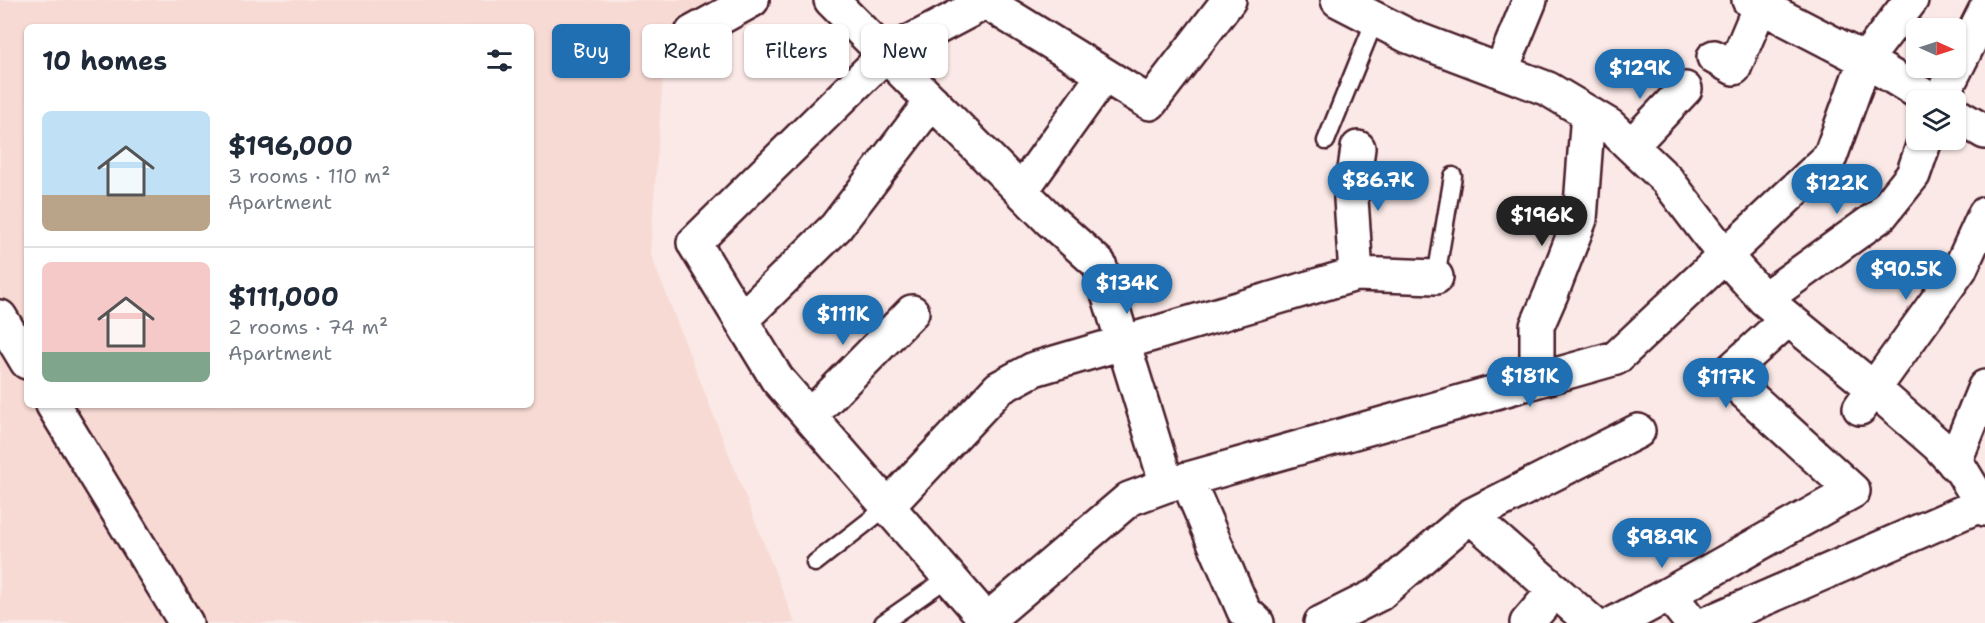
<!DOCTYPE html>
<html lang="en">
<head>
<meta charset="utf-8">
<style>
	:root { --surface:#fff; --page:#f2f2f3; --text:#1f2937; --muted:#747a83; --line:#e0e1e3; --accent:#1f6fb2 }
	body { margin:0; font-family:"Shantell Sans",sans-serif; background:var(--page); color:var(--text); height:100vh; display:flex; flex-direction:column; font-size:22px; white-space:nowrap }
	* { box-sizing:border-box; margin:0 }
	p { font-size:20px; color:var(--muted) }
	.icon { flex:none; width:33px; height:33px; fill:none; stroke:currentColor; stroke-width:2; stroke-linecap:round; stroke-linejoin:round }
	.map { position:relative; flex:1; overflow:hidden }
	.side { position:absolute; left:24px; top:24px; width:510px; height:384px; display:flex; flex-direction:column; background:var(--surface); border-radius:9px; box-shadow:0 2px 4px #0004 }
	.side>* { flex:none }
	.hud { position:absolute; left:552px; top:24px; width:570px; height:54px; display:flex; gap:12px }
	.needle { width:39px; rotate:93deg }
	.controls { position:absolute; left:1906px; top:18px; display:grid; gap:12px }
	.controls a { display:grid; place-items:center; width:60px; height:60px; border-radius:9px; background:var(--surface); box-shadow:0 2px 4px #0004; font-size:30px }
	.price { position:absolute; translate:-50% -51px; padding:0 14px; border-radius:21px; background:var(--accent); color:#fff; font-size:20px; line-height:39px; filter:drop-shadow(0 2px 3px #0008) }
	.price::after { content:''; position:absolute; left:50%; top:36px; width:18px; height:14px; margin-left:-9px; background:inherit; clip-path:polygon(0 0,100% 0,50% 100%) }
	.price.current { background:#222; color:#fff }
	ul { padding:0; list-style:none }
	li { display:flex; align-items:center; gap:18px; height:150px; padding:0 18px }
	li+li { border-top:2px solid var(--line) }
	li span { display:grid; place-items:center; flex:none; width:168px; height:120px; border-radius:9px; color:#555 }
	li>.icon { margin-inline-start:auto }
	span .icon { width:72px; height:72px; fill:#fffc; stroke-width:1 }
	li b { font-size:26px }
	h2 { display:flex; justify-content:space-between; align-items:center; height:72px; padding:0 18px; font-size:26px }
	.pill { padding:0 21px; border-radius:9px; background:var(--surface); box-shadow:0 2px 4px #0004; font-size:21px; line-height:54px }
	.pill.current { background:var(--accent); color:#fff }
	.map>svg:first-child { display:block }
	.built { fill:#f7dad4; fill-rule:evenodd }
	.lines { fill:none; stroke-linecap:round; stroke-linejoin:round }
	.lane-casing { stroke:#4a1f2b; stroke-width:21 }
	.street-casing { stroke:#4a1f2b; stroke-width:38 }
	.lane { stroke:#fff; stroke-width:16 }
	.street { stroke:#fff; stroke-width:33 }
</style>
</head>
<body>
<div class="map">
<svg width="1985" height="623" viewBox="0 0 1985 623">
	<rect width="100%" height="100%" fill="#fae9e6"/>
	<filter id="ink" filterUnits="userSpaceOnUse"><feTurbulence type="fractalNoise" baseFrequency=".0167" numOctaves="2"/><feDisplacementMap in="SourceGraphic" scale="12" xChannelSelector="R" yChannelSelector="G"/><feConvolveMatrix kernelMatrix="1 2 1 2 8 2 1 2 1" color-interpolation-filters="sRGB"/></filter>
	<g filter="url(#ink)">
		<!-- built -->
		<path class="built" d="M0 0H748L691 29 665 48 650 253 795 623H0ZM27 27H531V405H27Z"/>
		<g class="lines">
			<!-- lane casing -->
			<g class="lane-casing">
				<path id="lane" d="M1326 141 1375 20
					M1436 277 1453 176
					M815 563 888 506
					M883 623 949 577"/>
			</g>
			<!-- street casing -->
			<g class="street-casing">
				<path id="street" d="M831 0 1051 221 1099 264 1167 485
					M1338 0 1408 36 1548 89 1610 126 1667 180 1725 256 1764 299 1874 389 1938 445 1962 471 1985 509
					M1749 0 1865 60 1931 100
					M692 33 752 0
					M1714 57 1734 68 1760 6 1764 0
					M1501 71 1530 0
					M1940 100 1985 11
					M1956 115 1985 132
					M1631 146 1685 89
					M1021 191 1104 75
					M1356 274 1351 199 1358 148
					M1764 299 1881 215 1913 175 1925 140
					M0 317 27 362
					M741 320 836 227 932 101
					M1537 380V326L1551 294 1580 219 1588 113
					M53 405 186 623
					M1860 408 1960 269 1985 214
					M810 416 912 312
					M1954 463 1985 387
					M1187 479 1244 611 1257 623
					M888 506 999 388 1034 369 1356 274 1436 277
					M1470 516 1592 623
					M1669 594 1853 491 1726 375 1788 319
					M987 620 1129 499 1167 485 1616 358 1830 157 1865 60 1911 0
					M989 623 777 379 694 243 885 55 986 2 1150 103 1229 0
					M1321 623 1379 594 1470 516 1638 431
					M1527 623 1555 590
					M1615 623 1669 594 1692 623
					M1708 623 1982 504"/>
			</g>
			<!-- lane -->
			<use href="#lane" class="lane"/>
			<!-- street -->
			<use href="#street" class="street"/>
		</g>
	</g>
</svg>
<div class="controls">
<a><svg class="needle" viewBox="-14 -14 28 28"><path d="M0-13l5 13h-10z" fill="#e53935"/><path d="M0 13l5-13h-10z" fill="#747a83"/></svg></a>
<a><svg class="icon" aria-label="layers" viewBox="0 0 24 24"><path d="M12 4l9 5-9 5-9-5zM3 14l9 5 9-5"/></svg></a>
</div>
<b class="price" style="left:1640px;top:100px">$129K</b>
<b class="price" style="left:1378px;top:212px">$86.7K</b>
<b class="price" style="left:1837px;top:215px">$122K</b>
<b class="price current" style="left:1542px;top:247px">$196K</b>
<b class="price" style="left:1906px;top:301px">$90.5K</b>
<b class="price" style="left:1127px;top:315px">$134K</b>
<b class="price" style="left:843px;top:346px">$111K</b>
<b class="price" style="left:1530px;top:408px">$181K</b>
<b class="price" style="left:1726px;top:409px">$117K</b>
<b class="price" style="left:1662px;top:569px">$98.9K</b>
<div class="hud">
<a class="pill current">Buy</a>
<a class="pill">Rent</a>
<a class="pill">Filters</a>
<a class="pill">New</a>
</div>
<section class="side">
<h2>10 homes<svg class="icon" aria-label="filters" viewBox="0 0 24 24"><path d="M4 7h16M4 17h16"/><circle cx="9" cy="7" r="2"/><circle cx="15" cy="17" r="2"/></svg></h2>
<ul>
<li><span style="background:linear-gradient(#bfe0f5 70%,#b9a48a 0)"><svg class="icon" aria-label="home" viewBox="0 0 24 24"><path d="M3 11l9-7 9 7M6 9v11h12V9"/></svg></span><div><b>$196,000</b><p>3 rooms · 110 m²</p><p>Apartment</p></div></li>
<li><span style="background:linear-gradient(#f6c9c9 75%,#7fa58c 0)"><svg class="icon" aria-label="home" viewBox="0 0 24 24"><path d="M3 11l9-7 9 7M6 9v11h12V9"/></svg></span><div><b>$111,000</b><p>2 rooms · 74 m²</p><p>Apartment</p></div></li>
</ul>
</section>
</div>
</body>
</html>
